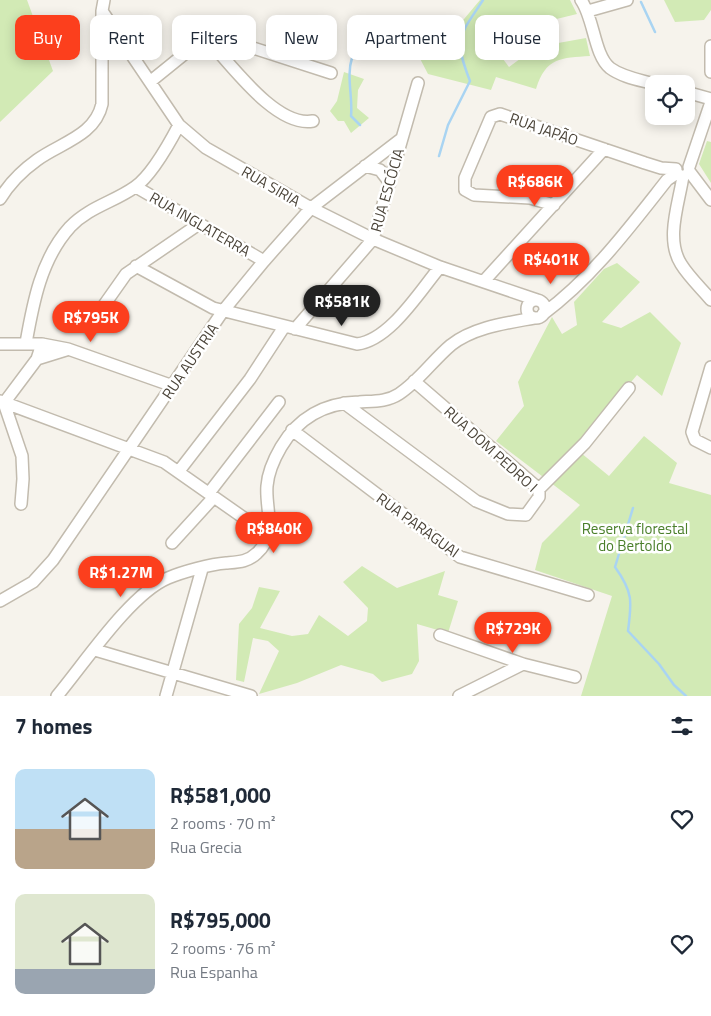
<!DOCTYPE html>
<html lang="en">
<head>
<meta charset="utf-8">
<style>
	:root { --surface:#fff; --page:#f6f6f7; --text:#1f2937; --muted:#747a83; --accent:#fc3f1d }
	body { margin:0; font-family:"Titillium Web",sans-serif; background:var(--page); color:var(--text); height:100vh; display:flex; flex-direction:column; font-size:19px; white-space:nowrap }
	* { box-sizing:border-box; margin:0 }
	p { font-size:16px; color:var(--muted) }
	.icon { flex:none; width:28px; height:28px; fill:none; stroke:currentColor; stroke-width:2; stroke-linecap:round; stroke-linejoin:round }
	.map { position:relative; height:696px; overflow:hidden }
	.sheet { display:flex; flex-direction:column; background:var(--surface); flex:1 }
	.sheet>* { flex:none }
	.hud { position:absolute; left:15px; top:15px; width:681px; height:45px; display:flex; gap:10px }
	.controls { position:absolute; left:645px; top:75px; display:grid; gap:10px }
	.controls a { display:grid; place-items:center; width:50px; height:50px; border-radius:10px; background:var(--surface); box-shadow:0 2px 12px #0003; font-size:25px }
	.price { position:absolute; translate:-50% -42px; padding:0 11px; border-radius:18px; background:var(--accent); color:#fff; font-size:16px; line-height:32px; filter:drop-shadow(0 1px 2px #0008) }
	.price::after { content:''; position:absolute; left:50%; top:30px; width:15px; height:11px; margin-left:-8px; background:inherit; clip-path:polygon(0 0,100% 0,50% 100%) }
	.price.selected { background:#222; color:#fff }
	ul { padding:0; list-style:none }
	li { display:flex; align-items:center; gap:15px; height:125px; padding:0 15px }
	li span { display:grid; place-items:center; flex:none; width:140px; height:100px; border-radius:10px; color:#555 }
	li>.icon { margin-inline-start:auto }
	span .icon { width:60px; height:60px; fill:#fffc; stroke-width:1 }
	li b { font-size:21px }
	h2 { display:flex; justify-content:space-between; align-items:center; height:60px; padding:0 15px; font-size:21px }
	.chip { padding:0 18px; border-radius:10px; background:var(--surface); box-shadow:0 2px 12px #0003; font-size:18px; line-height:45px }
	.chip.selected { background:var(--accent); color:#fff }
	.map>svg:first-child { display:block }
	.green { fill:#d2eab5 }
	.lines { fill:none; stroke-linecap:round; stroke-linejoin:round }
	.stream { stroke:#a9d4f2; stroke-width:2.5 }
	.minor-casing { stroke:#c2bbae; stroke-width:14 }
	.minor { stroke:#fff; stroke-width:11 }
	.labels { text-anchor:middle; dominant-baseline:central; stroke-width:5; stroke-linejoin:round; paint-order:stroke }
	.street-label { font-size:15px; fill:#4b4439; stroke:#fff }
	.park-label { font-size:15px; fill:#4a7f2a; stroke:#fff }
</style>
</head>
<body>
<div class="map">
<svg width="711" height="696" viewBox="0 0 711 696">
	<rect width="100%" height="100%" fill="#f6f3ec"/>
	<!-- green -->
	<path class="green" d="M0 0H27L53 71 0 122Z
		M480 0H570L577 14 540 23 535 34 503 59 509 67 536 47 586 38 590 56C561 58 546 57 536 89L496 77 491 90 428 74 415 49 420 40 451 17 459 25Z
		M664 0H711V10L704 20 675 22Z
		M344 72 364 79 358 90 357 108 369 118 351 133 344 121H338L330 111 337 101Z
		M707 141 711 142V183L699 164Z
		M617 263 640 282 602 322 621 328 650 312 681 343 662 396 637 375 575 448 609 476 644 436 677 463 669 483 711 495V696H581L612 596 535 570 542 543 580 505 496 441 524 406 518 382 552 317 562 334 577 325 574 302 604 269Z
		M362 566 397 588 445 571 438 595 458 601 448 633 417 624 419 661 412 674 382 682 373 674 341 665 297 683 259 694 279 651 268 641 253 638 244 682 236 680 239 624 252 608 259 587 280 591 260 628 292 636 308 634 319 615 348 636 367 621 368 608 343 582Z"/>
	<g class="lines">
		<!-- stream -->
		<path class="stream" d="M641 2 655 32
			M360 125 351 116C353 97 346 76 352 58 364 17 426 58 451 43 454 42 457 37 460 35
			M439 156 448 125 470 81C453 37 459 37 483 0
			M633 508 615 567C633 592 632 601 628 631L659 664 674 685 686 696"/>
		<!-- minor casing -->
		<g class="minor-casing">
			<path id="minor" d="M104 0 102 11 179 125 206 148 311 208 373 239 440 267 537 300
				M581 0C594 18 594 55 610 68 622 77 640 80 654 84
				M588 11 627 0
				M207 39C230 63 276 128 313 121
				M711 46V72
				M151 81 198 43 219 37 331 73
				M686 92 711 99
				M365 166 380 170 390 183
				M689 167 711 102
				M689 171 711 200
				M683 176C679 203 665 239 681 264 689 277 701 288 711 300
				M136 187 264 261
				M0 199C9 184 23 170 37 160 60 143 95 136 102 104V11
				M554 205 530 198 474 195 465 190V178L491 117 500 114 645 163 661 168 676 169
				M136 266 213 308 357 344C390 340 419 292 440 267
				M484 281 604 149
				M527 309a9 9 0 1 1 18 0a9 9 0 1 1-18 0Z
				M102 308 126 274 199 224
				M543 314C592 278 629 228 667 180L677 173
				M295 329 373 239 418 83
				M26 343C33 303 41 259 70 227 89 207 114 202 135 187 152 175 169 144 179 125
				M0 344H42L68 349 173 386
				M37 359 66 350
				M711 367 692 432 695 440 711 448
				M0 401 164 462 261 530
				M344 403 476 501 508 514 526 515 539 497V489L414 381
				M292 430 460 557 588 595
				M179 471 250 379 284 327
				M539 489 585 443 629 388
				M209 493 279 402
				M21 504 23 479 22 456 4 403 37 359 42 344
				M172 543 214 497
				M0 601 33 582 53 560 223 311 264 261 311 208 401 139
				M440 635 523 664
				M95 650 251 696
				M57 696C84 664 130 594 168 578 182 572 211 564 226 563 238 562 248 562 257 553 278 534 265 509 267 486 268 472 274 459 281 447 298 418 325 403 359 402 372 401 387 402 399 394 419 381 433 360 451 345 474 327 507 323 534 318
				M166 696 202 569
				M459 696 523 664 575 677"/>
		</g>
		<!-- minor -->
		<use href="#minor" class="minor"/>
	</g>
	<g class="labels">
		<!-- street labels -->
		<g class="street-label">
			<text transform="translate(544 129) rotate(19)">RUA JAPÃO</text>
			<text transform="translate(271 186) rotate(30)">RUA SIRIA</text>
			<text transform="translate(387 190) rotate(-74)">RUA ESCÓCIA</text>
			<text transform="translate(200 224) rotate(30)">RUA INGLATERRA</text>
			<text transform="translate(190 361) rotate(-56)">RUA AUSTRIA</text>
			<text transform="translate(491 449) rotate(42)">RUA DOM PEDRO I</text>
			<text transform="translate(418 525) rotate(36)">RUA PARAGUAI</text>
		</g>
		<!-- park labels -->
		<g class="park-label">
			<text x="635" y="528">Reserva florestal<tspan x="635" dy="17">do Bertoldo</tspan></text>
		</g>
	</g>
</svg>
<div class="controls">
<a><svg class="icon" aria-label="locate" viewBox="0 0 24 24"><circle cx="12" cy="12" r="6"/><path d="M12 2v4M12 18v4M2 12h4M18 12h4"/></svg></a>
</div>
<b class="price" style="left:535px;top:207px">R$686K</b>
<b class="price" style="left:551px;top:285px">R$401K</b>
<b class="price selected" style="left:342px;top:327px">R$581K</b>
<b class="price" style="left:91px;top:343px">R$795K</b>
<b class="price" style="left:274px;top:554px">R$840K</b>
<b class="price" style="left:121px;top:598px">R$1.27M</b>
<b class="price" style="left:513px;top:654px">R$729K</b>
<div class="hud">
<a class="chip selected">Buy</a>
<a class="chip">Rent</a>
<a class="chip">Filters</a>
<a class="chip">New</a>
<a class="chip">Apartment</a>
<a class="chip">House</a>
</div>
</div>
<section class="sheet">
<h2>7 homes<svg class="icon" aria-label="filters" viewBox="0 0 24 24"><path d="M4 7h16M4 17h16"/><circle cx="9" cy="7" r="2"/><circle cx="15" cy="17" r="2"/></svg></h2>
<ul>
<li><span style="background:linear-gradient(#bfe0f5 60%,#b9a48a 0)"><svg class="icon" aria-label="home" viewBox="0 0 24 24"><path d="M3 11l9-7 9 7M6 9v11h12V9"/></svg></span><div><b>R$581,000</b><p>2 rooms · 70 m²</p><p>Rua Grecia</p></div><svg class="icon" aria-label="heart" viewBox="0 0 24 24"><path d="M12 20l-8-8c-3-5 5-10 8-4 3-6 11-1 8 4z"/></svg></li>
<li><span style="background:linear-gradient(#dfe7d0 75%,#9aa5b1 0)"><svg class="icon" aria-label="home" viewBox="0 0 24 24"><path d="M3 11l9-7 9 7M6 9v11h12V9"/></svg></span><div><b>R$795,000</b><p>2 rooms · 76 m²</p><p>Rua Espanha</p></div><svg class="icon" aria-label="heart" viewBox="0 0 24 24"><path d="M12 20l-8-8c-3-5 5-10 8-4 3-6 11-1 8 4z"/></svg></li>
</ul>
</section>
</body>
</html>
